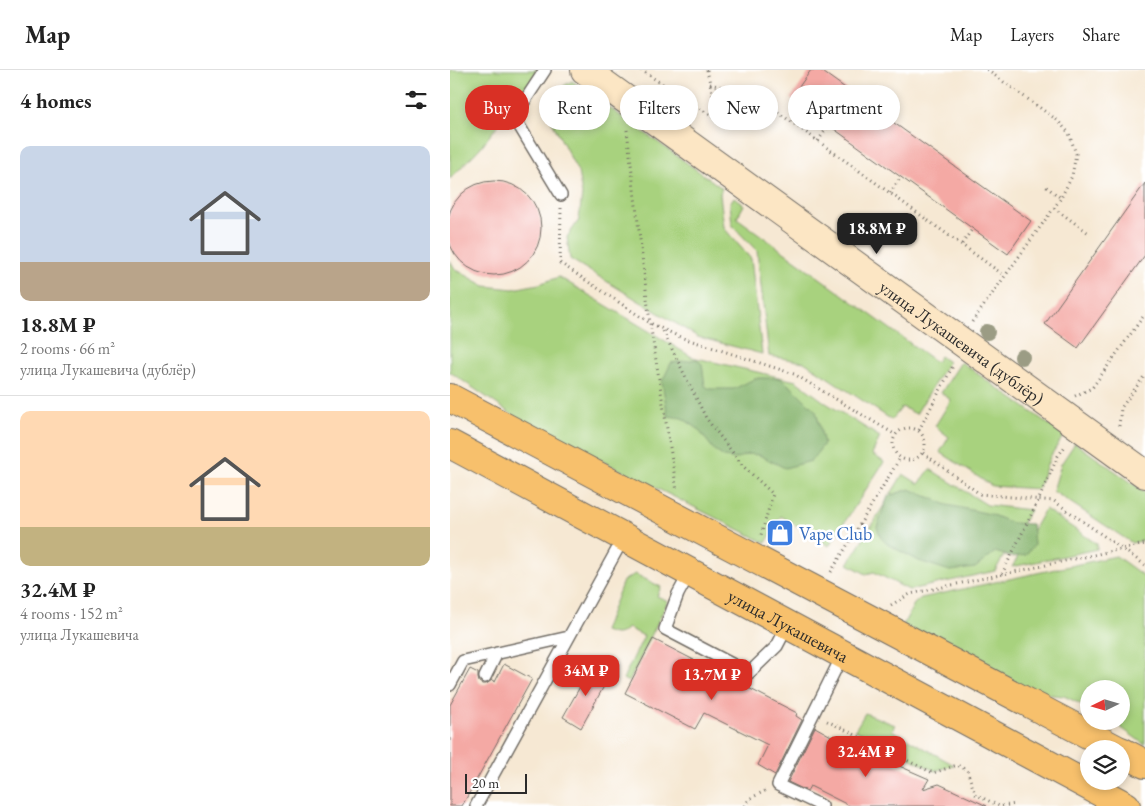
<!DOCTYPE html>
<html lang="en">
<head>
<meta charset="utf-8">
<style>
	:root { --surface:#fff; --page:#f6f6f6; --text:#222; --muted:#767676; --line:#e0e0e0; --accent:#d93025 }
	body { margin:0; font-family:"EB Garamond",serif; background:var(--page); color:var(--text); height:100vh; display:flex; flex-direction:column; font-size:19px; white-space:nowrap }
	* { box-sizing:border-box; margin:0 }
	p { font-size:16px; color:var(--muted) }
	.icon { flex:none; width:28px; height:28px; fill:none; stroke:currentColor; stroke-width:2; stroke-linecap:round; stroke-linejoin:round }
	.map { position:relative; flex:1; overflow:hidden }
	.details { display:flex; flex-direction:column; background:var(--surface); width:450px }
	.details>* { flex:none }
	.banner { position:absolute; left:15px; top:15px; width:475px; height:45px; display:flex; gap:10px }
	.needle { width:32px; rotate:265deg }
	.tools { position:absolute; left:630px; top:610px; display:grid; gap:10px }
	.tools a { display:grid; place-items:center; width:50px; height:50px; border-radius:50%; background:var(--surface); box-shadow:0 2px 8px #0003; font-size:25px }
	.scale { position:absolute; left:15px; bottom:12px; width:62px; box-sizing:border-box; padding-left:5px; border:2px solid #2b2b2b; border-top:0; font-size:14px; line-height:18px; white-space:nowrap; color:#2b2b2b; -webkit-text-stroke:4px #fff; paint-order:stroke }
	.price { position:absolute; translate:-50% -42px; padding:0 11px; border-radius:10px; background:var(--accent); color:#fff; font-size:16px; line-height:32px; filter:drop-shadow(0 1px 2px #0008) }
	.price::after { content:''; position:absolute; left:50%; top:30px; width:15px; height:11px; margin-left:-8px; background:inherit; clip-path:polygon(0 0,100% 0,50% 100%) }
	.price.current { background:#222; color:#fff }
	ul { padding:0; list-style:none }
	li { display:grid; align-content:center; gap:10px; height:265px; padding:0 20px }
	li+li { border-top:1px solid var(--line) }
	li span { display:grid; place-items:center; height:155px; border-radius:10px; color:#555 }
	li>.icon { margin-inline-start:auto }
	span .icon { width:90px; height:90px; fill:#fffc; stroke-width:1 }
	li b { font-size:21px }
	h2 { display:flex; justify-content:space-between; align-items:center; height:60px; padding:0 20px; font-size:21px }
	.pill { padding:0 18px; border-radius:22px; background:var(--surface); box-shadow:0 2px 8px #0003; font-size:18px; line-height:45px }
	.pill.current { background:var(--accent); color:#fff }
	header { display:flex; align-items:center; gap:30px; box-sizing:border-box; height:70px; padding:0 25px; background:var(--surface); border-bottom:1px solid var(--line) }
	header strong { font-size:24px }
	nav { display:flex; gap:28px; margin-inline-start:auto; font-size:18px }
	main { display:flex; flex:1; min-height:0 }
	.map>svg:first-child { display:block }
	.green { fill:#a8d27e; stroke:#6a7e54 }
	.forest { fill:#86b46d; stroke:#58704c }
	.building { fill:#f4a9a4 }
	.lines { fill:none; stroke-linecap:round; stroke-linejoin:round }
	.lane-casing { stroke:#726d66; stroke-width:14 }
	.secondary-casing { stroke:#726d66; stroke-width:30 }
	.primary-casing { stroke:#726d66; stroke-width:30 }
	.path { stroke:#726d66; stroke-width:3; stroke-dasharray:1 4; stroke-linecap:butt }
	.lane { stroke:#fff; stroke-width:11 }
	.secondary { stroke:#fce6c4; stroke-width:28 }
	.primary { stroke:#f7c06c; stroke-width:28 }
	.tree { fill:#9b9c84 }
	.labels { text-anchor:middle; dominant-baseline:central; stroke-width:5; stroke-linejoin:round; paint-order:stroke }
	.street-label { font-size:18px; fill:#2b2b2b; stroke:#fff }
	.shop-label { font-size:18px; fill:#366cbe; stroke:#fff; text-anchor:start }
</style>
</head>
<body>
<header>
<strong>Map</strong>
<nav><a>Map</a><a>Layers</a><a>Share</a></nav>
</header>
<main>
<section class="details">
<h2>4 homes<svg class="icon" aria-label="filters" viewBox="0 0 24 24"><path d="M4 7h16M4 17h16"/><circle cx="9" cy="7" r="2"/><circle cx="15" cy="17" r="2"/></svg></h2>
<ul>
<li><span style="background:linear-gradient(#c9d6e8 75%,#b9a48a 0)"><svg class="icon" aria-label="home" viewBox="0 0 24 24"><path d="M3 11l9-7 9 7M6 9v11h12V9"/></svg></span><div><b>18.8M ₽</b><p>2 rooms · 66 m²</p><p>улица Лукашевича (дублёр)</p></div></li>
<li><span style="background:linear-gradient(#ffd9b3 75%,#c2b280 0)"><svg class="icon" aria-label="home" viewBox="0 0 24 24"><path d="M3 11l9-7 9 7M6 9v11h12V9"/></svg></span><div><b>32.4M ₽</b><p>4 rooms · 152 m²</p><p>улица Лукашевича</p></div></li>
</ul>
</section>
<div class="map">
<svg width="695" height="736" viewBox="0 0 695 736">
	<rect width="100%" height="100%" fill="#fff"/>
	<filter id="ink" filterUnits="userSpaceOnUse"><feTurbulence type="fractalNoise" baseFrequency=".02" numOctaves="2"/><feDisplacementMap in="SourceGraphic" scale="10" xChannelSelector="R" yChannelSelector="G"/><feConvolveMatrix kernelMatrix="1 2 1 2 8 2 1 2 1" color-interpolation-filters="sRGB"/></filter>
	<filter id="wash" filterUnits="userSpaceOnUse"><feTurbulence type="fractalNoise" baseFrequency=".0096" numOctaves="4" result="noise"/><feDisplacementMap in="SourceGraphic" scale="20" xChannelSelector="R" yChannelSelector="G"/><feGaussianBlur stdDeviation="1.12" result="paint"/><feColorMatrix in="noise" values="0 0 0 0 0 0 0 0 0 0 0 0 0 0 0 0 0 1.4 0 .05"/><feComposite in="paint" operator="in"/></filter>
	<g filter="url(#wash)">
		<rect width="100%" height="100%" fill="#f6e8d3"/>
		<!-- green -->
		<path class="green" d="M0 0H87L78 17 30 78 0 109Z
			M122 11 272 118 270 124 274 158 301 189 312 284 248 267 120 189 117 167 129 150 132 124 128 102 102 52 100 36 112 17Z
			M284 127 294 135 287 148 486 292 490 286 498 292 466 344 452 337 442 350 354 292 319 286 307 181 282 155 280 133Z
			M0 190 5 199 35 216 63 219 89 214 109 207 242 287 346 311 376 333 430 367 422 384 434 392 379 476 331 446 316 473 70 350 0 302Z
			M511 292 614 365 600 387 588 419 542 416 490 382 499 367 485 356 501 330 491 323Z
			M625 373 695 422V470L682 473 603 421 611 394Z
			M480 399 537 435 580 440 545 501 459 520 424 502 416 504 398 494 453 404 469 414Z
			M595 439 647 474V479L562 497Z
			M666 486 695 507V675L662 651H671V619H639V638L614 626 580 623 453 555 464 534 471 528Z
			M185 504 211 517 207 526 218 531 179 612 173 609 194 566 178 558C169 566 165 565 154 561L173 511Z
			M415 643 445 655 442 660 504 695 485 701 405 660Z"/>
		<!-- forest -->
		<path class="forest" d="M247 289 252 294 255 316 260 319H284L306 308H330L345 320 366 341 374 374 361 391 335 398 309 385 298 384 285 389 274 387 265 381 247 358 232 348 218 346 212 312 221 293Z
			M460 419 497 435 540 444 562 453 582 454 584 475 576 485 562 487 545 482 525 498 500 501 469 491 437 474 431 468 427 457 438 426Z"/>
		<g id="blocks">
			<!-- building -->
			<path class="building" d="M361 0H370L581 151 558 184 341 28Z
				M-3 158a47 47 0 1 1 94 0a47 47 0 1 1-94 0Z
				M695 113V185L628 278 595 254Z
				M203 569 347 643 346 646 352 650 325 705 308 695 318 675 254 643 245 659 175 623Z
				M54 594 82 609 12 736H0V635L20 599 28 603V608L29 612 32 614H36L42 610 45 612Z
				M141 597 159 607 131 658 113 647Z
				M365 657 390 671V670L479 709 473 719 489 714 537 736H400L360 716 357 721 338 712Z"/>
		</g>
	</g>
	<g filter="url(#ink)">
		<use href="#blocks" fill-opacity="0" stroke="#726d66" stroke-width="1"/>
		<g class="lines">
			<!-- lane casing -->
			<g class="lane-casing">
				<path id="lane" d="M95 0 64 47 111 125
					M240 502 228 524 215 559 299 603 327 576 338 555
					M35 607 47 583
					M0 615 13 591 119 567
					M26 736 174 467
					M372 736 328 715 393 584"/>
			</g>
			<!-- secondary casing -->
			<g class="secondary-casing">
				<g id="secondary">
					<path id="s1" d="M135 0 695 404"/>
				</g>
			</g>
			<!-- primary casing -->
			<g class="primary-casing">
				<g id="primary">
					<path d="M0 328 666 679"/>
					<path id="s2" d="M0 374 676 736"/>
					<path d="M671 681 695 694"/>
				</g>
			</g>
			<!-- path -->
			<path class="path" d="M191 0 268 50
				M257 0 268 49
				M537 0 607 50 619 63 626 84 622 106 611 128
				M260 14 304 25 555 206
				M177 60 200 253 227 421
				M368 71 379 55
				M440 123 451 107
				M111 138 110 193 200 253 230 267 344 304 446 365
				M604 138 640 164
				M512 174 523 158
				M522 252 611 128 594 115
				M213 261 256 348 293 396 323 424 311 465
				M625 326 642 318 695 244
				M669 356 671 338 695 305
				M443 374a16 16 0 1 1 32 0a16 16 0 1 1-32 0Z
				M469 360 504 294
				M473 383 530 424 604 431 695 495
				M381 502 450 388
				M552 504 589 429 608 386 616 375
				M441 535 460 524 695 474
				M377 651 483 703 507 695 517 700 525 724 549 736
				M295 736 299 729 315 721
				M552 736 566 734"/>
			<!-- lane -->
			<use href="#lane" class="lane"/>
			<!-- secondary -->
			<use href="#secondary" class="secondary"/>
			<!-- primary -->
			<use href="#primary" class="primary"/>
		</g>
		<!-- trees -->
		<g class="tree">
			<circle cx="537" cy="262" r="8"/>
			<circle cx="572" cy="287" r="8"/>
		</g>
	</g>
	<!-- icons -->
	<defs>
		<g id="shop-square" transform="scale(1.4375)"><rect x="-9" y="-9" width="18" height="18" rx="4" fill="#3f7fe0" stroke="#fff"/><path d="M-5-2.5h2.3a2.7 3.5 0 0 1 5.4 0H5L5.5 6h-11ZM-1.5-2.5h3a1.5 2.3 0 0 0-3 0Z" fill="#fff"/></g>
	</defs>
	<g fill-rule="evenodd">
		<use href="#shop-square" x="330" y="463"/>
	</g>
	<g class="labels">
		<!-- street labels -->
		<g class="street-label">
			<text stroke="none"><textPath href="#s1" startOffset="465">улица Лукашевича (дублёр)</textPath></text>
			<text stroke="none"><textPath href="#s2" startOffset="384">улица Лукашевича</textPath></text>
		</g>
		<!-- shop labels -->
		<g class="shop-label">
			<text x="349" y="463">Vape Club</text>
		</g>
	</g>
</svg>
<div class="tools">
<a><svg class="needle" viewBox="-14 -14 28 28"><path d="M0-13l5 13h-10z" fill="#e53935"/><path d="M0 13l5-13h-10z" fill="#767676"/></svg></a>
<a><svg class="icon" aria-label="layers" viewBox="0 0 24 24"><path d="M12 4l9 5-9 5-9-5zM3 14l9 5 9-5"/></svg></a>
</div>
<div class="scale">20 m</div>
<b class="price current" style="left:427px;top:185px">18.8M ₽</b>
<b class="price" style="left:136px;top:627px">34M ₽</b>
<b class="price" style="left:262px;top:631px">13.7M ₽</b>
<b class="price" style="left:416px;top:708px">32.4M ₽</b>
<div class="banner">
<a class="pill current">Buy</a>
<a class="pill">Rent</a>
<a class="pill">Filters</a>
<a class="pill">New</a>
<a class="pill">Apartment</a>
</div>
</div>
</main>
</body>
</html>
